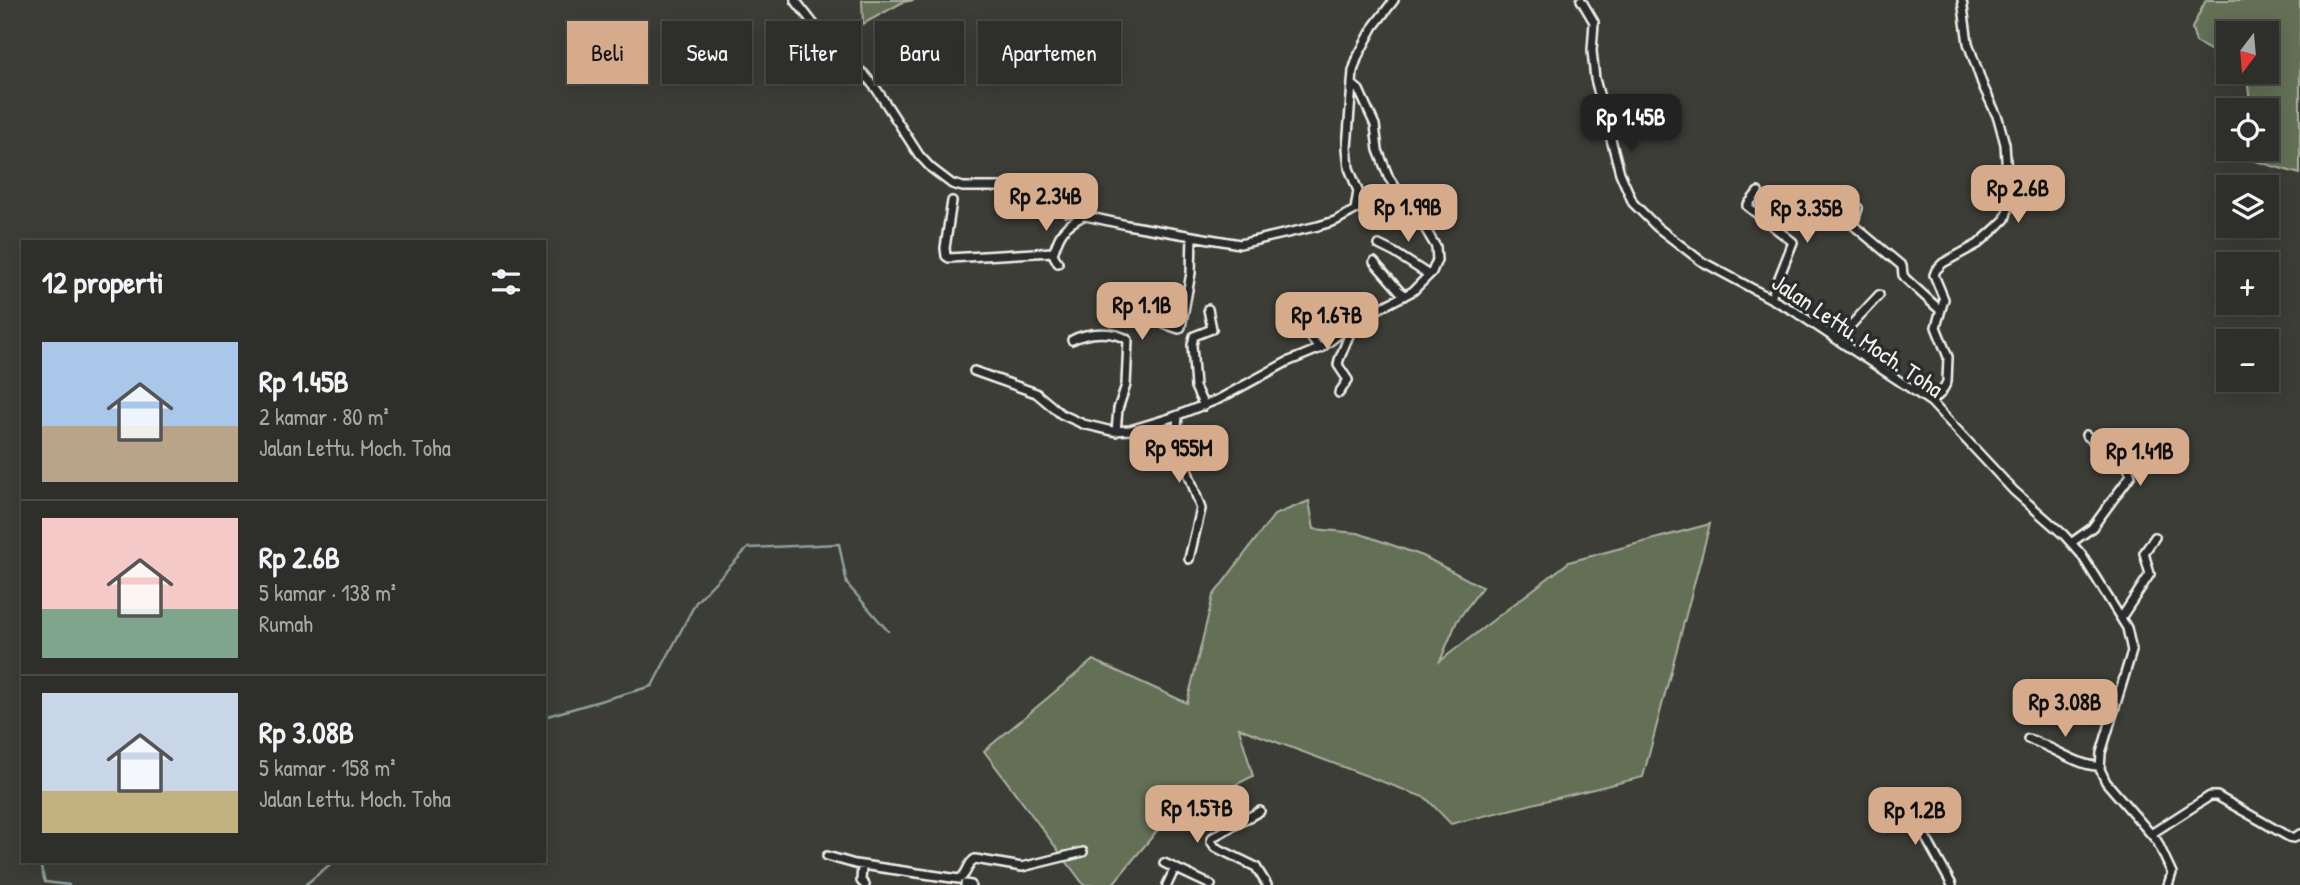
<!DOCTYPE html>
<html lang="id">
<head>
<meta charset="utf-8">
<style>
	:root { --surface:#2e2e2a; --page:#363632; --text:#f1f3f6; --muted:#a7a8a8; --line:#494a47; --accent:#d6ab8b }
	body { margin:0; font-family:"Patrick Hand",sans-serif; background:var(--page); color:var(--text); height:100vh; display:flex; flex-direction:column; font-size:26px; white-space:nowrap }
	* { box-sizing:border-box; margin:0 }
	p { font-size:23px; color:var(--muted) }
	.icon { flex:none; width:38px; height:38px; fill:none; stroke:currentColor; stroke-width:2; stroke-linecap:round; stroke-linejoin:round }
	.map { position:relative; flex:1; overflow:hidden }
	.details { position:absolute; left:21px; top:240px; width:525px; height:623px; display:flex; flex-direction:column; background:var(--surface); border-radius:0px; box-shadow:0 4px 18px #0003,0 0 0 2px var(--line) }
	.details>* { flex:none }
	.banner { position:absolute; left:567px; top:21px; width:665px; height:63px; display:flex; gap:14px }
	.needle { width:46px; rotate:196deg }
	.buttons { position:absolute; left:2216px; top:21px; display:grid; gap:14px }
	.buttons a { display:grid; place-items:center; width:63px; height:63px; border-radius:0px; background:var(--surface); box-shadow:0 4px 18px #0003,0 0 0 2px var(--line); font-size:35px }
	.price { position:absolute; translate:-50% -60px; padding:0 16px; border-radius:14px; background:var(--accent); color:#111; font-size:23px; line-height:46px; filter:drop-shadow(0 2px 4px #0008) }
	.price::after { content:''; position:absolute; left:50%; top:42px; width:21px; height:16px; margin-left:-10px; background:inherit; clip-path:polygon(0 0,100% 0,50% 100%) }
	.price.active { background:#222; color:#fff }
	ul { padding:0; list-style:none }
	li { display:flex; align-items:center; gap:21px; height:175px; padding:0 21px }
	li+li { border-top:2px solid var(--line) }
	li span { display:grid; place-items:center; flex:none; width:196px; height:140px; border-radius:0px; color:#555 }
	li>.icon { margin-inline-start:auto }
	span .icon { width:84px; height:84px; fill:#fffc; stroke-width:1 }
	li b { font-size:30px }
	h2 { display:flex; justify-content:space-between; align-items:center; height:84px; padding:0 21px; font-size:30px }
	.pill { padding:0 24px; border-radius:0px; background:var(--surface); box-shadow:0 4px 18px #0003,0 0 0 2px var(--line); font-size:24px; line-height:63px }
	.pill.active { background:var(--accent); color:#111 }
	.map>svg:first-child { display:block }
	.green { fill:#636f56; stroke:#acb09f; stroke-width:2 }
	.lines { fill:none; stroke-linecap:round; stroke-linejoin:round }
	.stream { stroke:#8fa09e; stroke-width:2.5 }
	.street-casing { stroke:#f4f1e8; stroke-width:12 }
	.street { stroke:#2a2d2e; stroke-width:7 }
	.labels { text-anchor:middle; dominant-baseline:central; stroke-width:7; stroke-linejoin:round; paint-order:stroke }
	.street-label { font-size:24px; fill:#f4f1e8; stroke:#2a2d2e }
</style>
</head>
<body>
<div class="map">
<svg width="2300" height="885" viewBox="0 0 2300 885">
	<rect width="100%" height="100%" fill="#3d3d38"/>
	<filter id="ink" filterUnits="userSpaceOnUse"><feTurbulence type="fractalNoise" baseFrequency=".0143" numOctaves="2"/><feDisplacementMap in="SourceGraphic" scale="14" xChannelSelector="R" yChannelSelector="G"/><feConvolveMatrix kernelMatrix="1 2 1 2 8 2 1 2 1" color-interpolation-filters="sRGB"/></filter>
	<g filter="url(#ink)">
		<!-- green -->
		<path class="green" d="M862 0H915L903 2 863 24Z
			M2206 0H2300V174L2228 153 2231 149H2266V110H2229L2233 106 2250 103 2247 77 2242 72H2266V33H2228V60L2196 42 2192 28Z
			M1309 501 1314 529 1358 533 1423 556 1482 587 1457 621 1440 661 1569 562 1710 524 1643 777 1451 824 1426 798 1239 728 1253 776 1166 820 1112 885H1084L984 751 1093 660 1187 703 1213 596 1274 515Z"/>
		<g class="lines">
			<!-- stream -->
			<path class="stream" d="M544 717 652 686 696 602 748 548 839 544 847 584 888 631
				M40 864 45 882 69 885
				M305 885 334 861"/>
			<!-- street casing -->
			<g class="street-casing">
				<path id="street" d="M795 0 834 50 864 74 877 90 919 155 931 168 952 184 963 187H1001L1016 191 1067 212 1127 225 1240 244 1318 226 1335 221 1355 210 1358 191 1349 168 1347 148 1353 71 1358 56 1374 26 1394 0
					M1581 0 1594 22 1592 51 1595 79 1620 173 1633 203 1657 227 1701 261 1794 311 1931 402 2014 491 2064 535 2081 554 2127 628 2132 651 2101 753 2100 769 2106 782 2157 841 2172 873 2168 885
					M1758 192 1747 206 1793 242 1771 298
					M952 201 945 248 946 256 949 258 1053 252
					M1858 208 1853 225 1902 266 1903 275 1906 279 1940 310
					M1379 245 1395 253 1429 275
					M1374 262 1404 296
					M1058 263 1053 254C1060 232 1063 227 1083 216
					M1289 307 1319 348
					M1164 324 1179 329 1181 327 1191 273 1192 236
					M1838 339 1879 295
					M1072 340C1087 332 1114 330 1128 340L1126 385 1118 409 1116 432
					M974 371 1036 393 1061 414 1083 424 1112 431 1130 430 1173 417 1219 399 1287 362 1321 348 1357 320 1413 291 1432 272 1437 260 1436 247 1426 230 1389 178 1378 150 1375 125 1359 90 1353 85
					M1339 393 1348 380 1338 365 1339 360 1354 323
					M1931 402 1941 393 1947 382 1948 357 1936 327 1944 299 1934 275 1936 270 1943 263 1978 244 1997 227 2005 219 2009 206 2005 144 1998 118 1983 86 1968 43 1962 0
					M1204 406 1195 387 1192 345 1194 336 1212 329 1208 309
					M1178 416 1176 438 1201 509 1189 559
					M2071 543 2092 528 2131 475 2128 467 2086 435
					M2121 618 2150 574 2144 553 2155 537
					M2028 739C2048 744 2081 768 2100 766
					M1884 802 1911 811 1952 885
					M1260 811 1213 837 1211 841 1215 847 1256 867 1267 885
					M2151 834 2210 796H2217L2289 837 2294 838 2300 834
					M827 856 855 864 959 879C968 875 967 863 975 859L1022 867 1083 852
					M1164 863 1211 885
					M862 866 861 881 865 885
					M965 884 971 885
					M1167 885 1175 868"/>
			</g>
			<!-- street -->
			<use href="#street" class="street"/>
		</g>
	</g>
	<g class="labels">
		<!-- street labels -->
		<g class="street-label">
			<text transform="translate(1858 335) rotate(34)">Jalan Lettu. Moch. Toha</text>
		</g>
	</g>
</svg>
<div class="buttons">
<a><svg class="needle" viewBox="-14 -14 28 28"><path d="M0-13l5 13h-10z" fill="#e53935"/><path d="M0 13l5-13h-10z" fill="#a7a8a8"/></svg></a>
<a><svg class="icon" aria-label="locate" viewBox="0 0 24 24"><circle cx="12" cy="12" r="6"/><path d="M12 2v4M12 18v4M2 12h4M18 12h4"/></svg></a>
<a><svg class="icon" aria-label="layers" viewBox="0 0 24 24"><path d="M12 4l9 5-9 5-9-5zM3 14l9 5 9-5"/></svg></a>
<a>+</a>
<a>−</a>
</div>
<b class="price active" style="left:1631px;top:154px">Rp 1.45B</b>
<b class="price" style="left:2018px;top:225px">Rp 2.6B</b>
<b class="price" style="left:1046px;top:233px">Rp 2.34B</b>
<b class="price" style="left:1408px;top:244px">Rp 1.99B</b>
<b class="price" style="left:1807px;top:245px">Rp 3.35B</b>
<b class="price" style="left:1142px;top:342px">Rp 1.1B</b>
<b class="price" style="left:1327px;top:352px">Rp 1.67B</b>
<b class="price" style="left:1179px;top:485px">Rp 955M</b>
<b class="price" style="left:2140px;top:488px">Rp 1.41B</b>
<b class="price" style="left:2065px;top:739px">Rp 3.08B</b>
<b class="price" style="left:1197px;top:845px">Rp 1.57B</b>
<b class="price" style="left:1915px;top:847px">Rp 1.2B</b>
<div class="banner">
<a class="pill active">Beli</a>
<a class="pill">Sewa</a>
<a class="pill">Filter</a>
<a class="pill">Baru</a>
<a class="pill">Apartemen</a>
</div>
<section class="details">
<h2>12 properti<svg class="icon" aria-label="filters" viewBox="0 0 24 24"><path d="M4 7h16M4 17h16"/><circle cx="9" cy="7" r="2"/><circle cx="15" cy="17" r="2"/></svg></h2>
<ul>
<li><span style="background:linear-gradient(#a9c7e8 60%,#b9a48a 0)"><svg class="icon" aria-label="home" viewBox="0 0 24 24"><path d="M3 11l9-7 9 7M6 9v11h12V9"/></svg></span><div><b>Rp 1.45B</b><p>2 kamar · 80 m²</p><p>Jalan Lettu. Moch. Toha</p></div></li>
<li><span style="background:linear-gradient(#f6c9c9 65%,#7fa58c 0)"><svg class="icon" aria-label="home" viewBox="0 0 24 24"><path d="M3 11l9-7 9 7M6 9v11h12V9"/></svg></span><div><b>Rp 2.6B</b><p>5 kamar · 138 m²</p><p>Rumah</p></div></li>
<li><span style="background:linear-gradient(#c9d6e8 70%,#c2b280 0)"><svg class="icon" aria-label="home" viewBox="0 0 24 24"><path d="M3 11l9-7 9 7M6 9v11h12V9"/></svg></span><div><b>Rp 3.08B</b><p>5 kamar · 158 m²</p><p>Jalan Lettu. Moch. Toha</p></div></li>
</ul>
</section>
</div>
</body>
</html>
